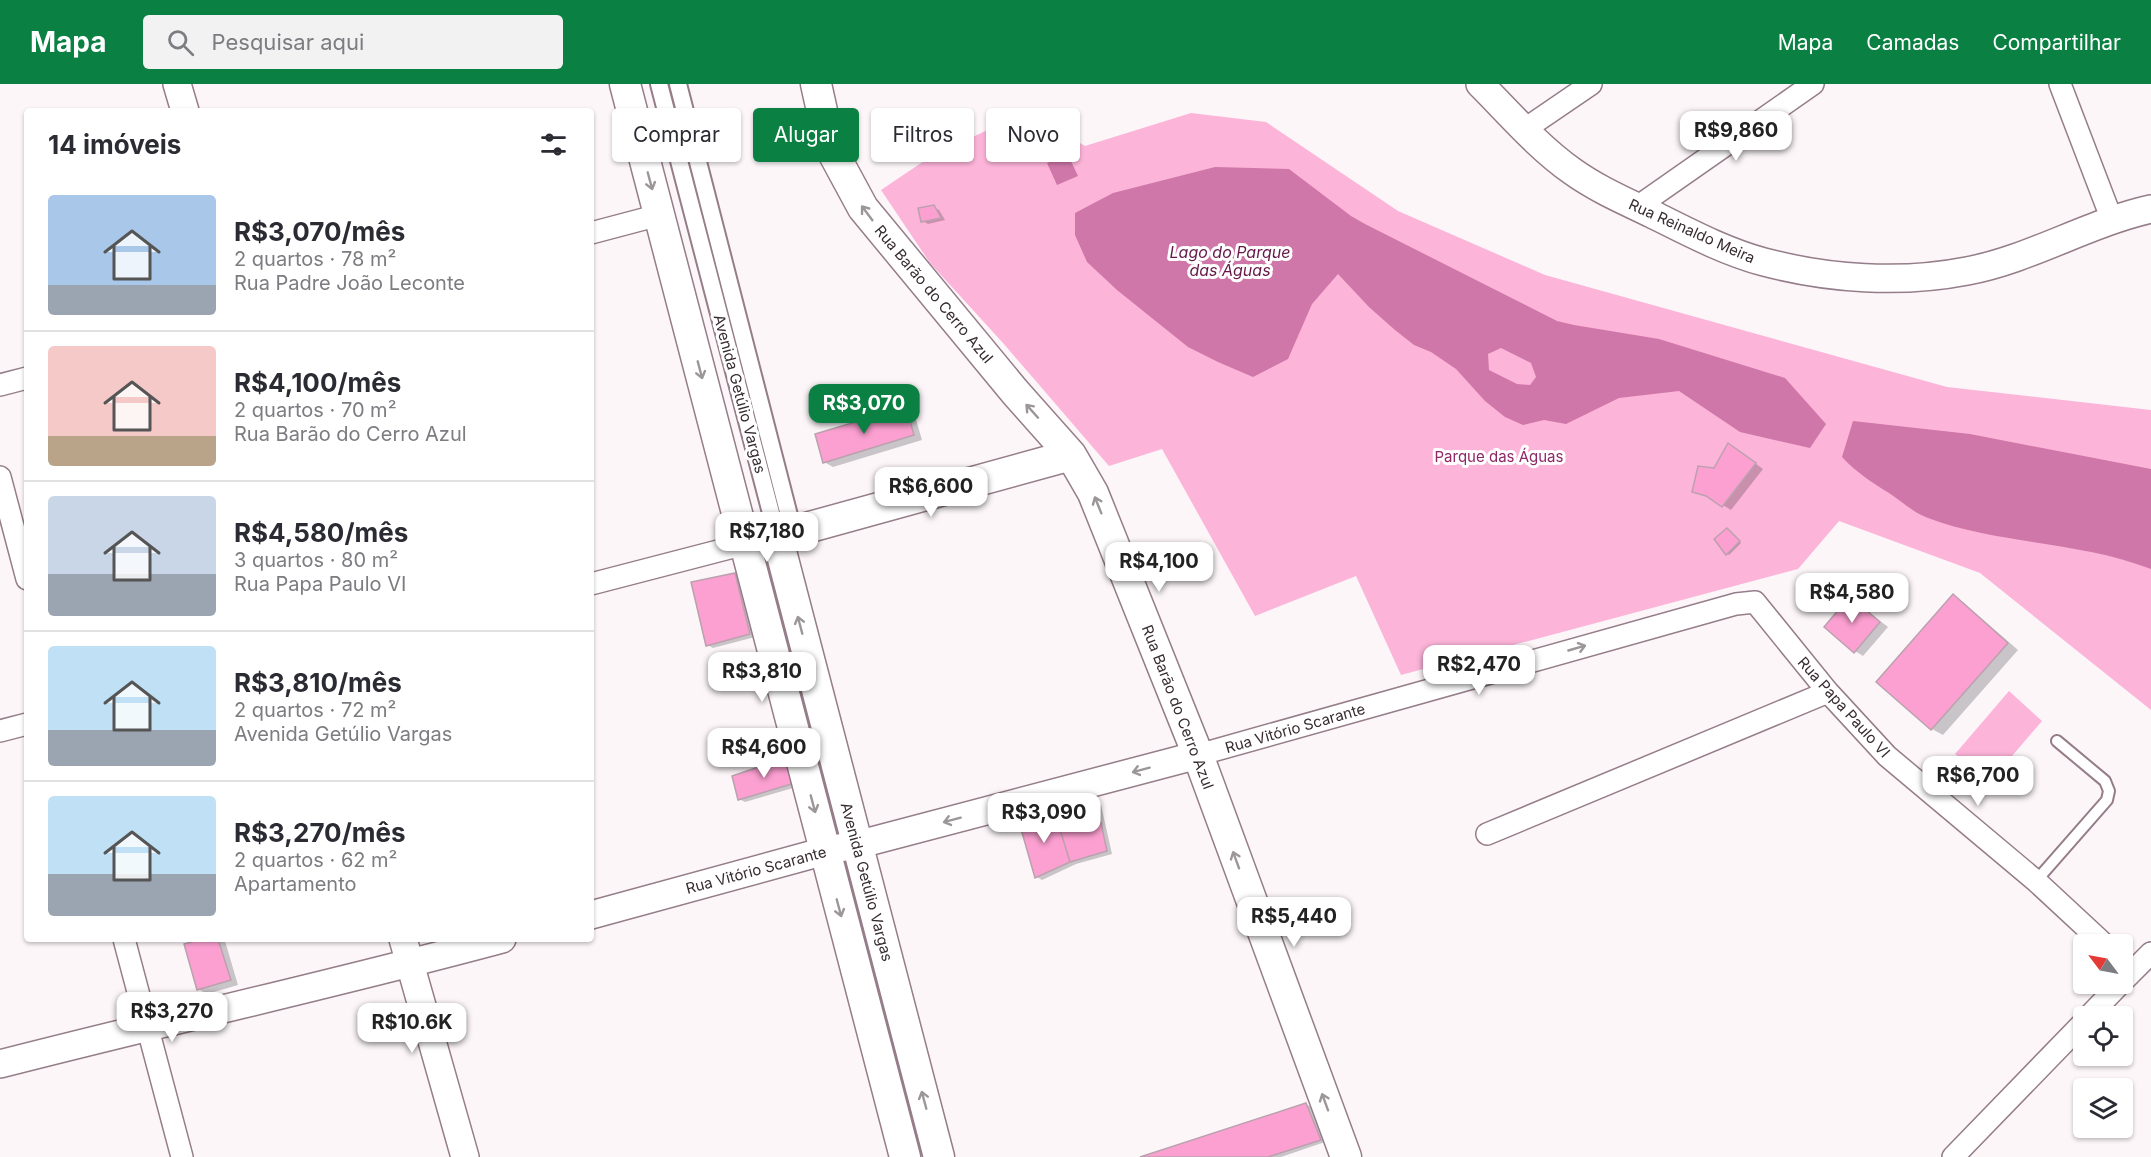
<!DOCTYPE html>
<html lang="pt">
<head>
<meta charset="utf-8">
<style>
	:root { --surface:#fff; --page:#f2f2f3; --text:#2b2b33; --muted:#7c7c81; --line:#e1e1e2; --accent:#0b8043 }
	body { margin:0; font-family:Inter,sans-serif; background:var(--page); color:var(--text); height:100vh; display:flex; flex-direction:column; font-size:22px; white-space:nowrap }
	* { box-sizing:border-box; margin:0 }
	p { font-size:20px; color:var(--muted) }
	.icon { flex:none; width:33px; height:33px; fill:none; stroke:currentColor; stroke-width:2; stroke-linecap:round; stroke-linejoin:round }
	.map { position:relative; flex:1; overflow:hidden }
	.panel { position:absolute; left:24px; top:24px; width:570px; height:834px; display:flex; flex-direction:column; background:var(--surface); border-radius:6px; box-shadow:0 2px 4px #0004 }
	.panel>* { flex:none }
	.top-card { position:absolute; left:612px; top:24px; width:570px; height:54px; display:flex; gap:12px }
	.needle { width:39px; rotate:302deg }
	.buttons { position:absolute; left:2073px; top:850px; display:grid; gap:12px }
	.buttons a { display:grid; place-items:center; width:60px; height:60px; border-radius:6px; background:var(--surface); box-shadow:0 2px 4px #0004; font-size:30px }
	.price { position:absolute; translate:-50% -51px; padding:0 14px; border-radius:12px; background:#fff; color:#222; font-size:20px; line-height:39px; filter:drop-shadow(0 2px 3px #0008) }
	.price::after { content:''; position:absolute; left:50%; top:36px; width:18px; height:14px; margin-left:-9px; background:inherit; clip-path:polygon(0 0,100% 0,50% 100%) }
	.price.on { background:var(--accent); color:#fff }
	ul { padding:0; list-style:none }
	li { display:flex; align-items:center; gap:18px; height:150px; padding:0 24px }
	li+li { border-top:2px solid var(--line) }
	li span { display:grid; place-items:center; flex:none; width:168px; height:120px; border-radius:6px; color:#555 }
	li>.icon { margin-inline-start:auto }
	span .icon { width:72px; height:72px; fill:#fffc; stroke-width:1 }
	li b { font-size:26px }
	h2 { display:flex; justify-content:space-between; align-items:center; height:72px; padding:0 24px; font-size:26px }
	.tag { padding:0 21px; border-radius:6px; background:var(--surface); box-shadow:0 2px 4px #0004; font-size:21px; line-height:54px }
	.tag.on { background:var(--accent); color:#fff }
	header { display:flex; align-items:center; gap:36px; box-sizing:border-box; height:84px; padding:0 30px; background:var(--accent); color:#fff }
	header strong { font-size:28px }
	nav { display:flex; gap:33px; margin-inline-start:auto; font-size:21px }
	.search { width:420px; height:54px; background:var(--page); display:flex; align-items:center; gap:15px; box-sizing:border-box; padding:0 21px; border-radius:6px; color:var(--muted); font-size:22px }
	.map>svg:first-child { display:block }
	.green { fill:#fcb4d9 }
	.water { fill:#cf77a8; fill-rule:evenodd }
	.shadow { fill:#0003 }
	.building { fill:#fca0d1; stroke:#bba1ae; stroke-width:1.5 }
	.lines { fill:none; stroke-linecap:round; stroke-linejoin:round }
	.service-casing { stroke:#957d89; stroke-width:14 }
	.pedestrian-casing { stroke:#957d89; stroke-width:20 }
	.minor-casing { stroke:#957d89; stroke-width:24 }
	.tertiary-casing { stroke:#957d89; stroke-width:30 }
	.secondary-casing { stroke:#957d89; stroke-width:33 }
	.service { stroke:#fff; stroke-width:10 }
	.pedestrian { stroke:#fff; stroke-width:16 }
	.minor { stroke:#fff; stroke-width:21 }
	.tertiary { stroke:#fff; stroke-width:27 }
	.secondary { stroke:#fff; stroke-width:30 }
	.oneway { stroke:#9b9698 }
	.labels { text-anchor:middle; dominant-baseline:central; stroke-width:6; stroke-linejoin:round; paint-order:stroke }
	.street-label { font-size:15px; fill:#372c31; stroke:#fff }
	.park-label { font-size:15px; fill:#8f2767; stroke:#fff }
	.water-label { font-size:16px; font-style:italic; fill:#661849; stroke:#fff }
</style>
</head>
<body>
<header>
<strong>Mapa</strong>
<div class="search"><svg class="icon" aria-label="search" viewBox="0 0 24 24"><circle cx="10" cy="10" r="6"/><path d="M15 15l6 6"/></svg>Pesquisar aqui</div>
<nav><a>Mapa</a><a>Camadas</a><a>Compartilhar</a></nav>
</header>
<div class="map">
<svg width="2151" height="1073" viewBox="0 0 2151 1073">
	<rect width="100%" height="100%" fill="#fcf6f9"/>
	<!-- green -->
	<path class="green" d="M1027 27 1085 62 1191 29 1266 38 1398 127 1545 191 1947 303 2151 326V626L1980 489 1839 437 1798 485 1401 591 1356 492 1255 532 1162 365 1109 382 1003 259 930 179 881 106 927 75Z
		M2009 607 2042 637 1989 699 1955 670Z"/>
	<!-- water -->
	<path class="water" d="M1068 71 1078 92 1057 101 1047 79Z
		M1215 83 1289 85 1351 132 1365 140 1557 237 1574 241 1659 255 1785 294 1826 340 1810 364 1740 348 1679 307 1619 314 1566 340 1544 336 1523 341 1505 333 1485 317 1456 285 1431 268 1414 261 1395 246 1369 223 1338 190 1312 220 1288 275 1253 293 1218 278 1188 263 1117 206 1087 178 1075 151V129L1113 109ZM1501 264 1531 279 1536 293 1530 301 1517 300 1489 286 1488 270Z
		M1853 337 1970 350 2151 385V485C2080 457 2000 461 1928 434 1914 429 1901 417 1889 409 1871 398 1856 388 1842 373Z"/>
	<!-- shadow -->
	<path class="shadow" d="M933 123 939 126 945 136 928 140 923 137Z
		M906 324 914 329 922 356 833 383 824 378Z
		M1737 366 1763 385 1731 426 1713 415 1694 407Z
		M1729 447 1741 459 1729 471 1727 470Z
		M734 490 740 493 755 553 713 564 708 561Z
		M1953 512 1964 519 2018 566 1943 651 1932 645 1878 598Z
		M1850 514 1888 543 1863 572 1855 567Z
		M788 674 800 702 745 718 739 715Z
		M1095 718 1101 721 1112 770 1076 780 1042 796 1037 793 1021 739Z
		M207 855H222L225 857 238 901 207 910 198 905Z
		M1306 1020 1311 1023 1325 1058 1281 1073H1145Z"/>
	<!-- building -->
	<path class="building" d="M934 121 941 134 921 138 918 124Z
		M906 323 914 351 823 379 815 350Z
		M1728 359 1756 379 1722 423 1706 412 1692 408 1698 382 1714 384Z
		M1727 444 1740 457 1726 471 1714 455Z
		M735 489 750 550 706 562 691 498Z
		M1953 510 2008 559 1931 646 1876 598Z
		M1850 512 1880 538 1854 569 1824 543Z
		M788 673 795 699 738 716 732 692Z
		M1096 716 1107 767 1070 778 1055 729Z
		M1055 729 1070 778 1035 794 1019 738Z
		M202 855H218L231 896 197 906 184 860Z
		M1306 1019 1321 1056 1268 1073H1140Z"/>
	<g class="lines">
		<!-- service casing -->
		<g class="service-casing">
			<path id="service" d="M2036 797 2107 716 2109 707 2105 697 2057 657"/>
		</g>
		<!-- pedestrian casing -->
		<g class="pedestrian-casing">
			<path id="pedestrian" d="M659 0 777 452
				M678 0 793 447"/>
		</g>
		<!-- minor casing -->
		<g class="minor-casing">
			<path id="minor" d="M2060 0 2112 136
				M1525 45 1591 0
				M1637 123 1813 0
				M591 149 659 131
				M0 301 27 294
				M0 393 27 495
				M591 500 745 460
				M0 647 27 640
				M1198 671 1736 520 1755 518 1828 608 1887 672 2036 797 2105 861
				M1487 750 1828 608
				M124 855 182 1073
				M2122 898 2151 869
				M2088 933 2120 900
				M1953 1073 2084 938"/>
		</g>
		<!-- tertiary casing -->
		<g class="tertiary-casing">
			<path id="tertiary" d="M177 0 185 27
				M1480 0C1510 30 1538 63 1572 87 1597 105 1625 117 1652 130 1688 148 1726 168 1764 178 1828 195 1901 200 1967 187 2031 175 2088 139 2151 125
				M591 831 825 767 868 758 1198 671
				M403 855 465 1073
				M0 980C167 937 335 900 502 855"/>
		</g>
		<!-- secondary casing -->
		<g class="secondary-casing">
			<path id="secondary" d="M625 0 905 1073
				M816 0 830 63 863 124 1015 308 1071 371 1093 409 1198 671 1346 1073
				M777 452 939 1073
				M759 457 1071 371"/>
		</g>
		<!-- service -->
		<use href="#service" class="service"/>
		<!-- pedestrian -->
		<use href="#pedestrian" class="pedestrian"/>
		<!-- minor -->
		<use href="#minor" class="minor"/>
		<!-- tertiary -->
		<use href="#tertiary" class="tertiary"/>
		<!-- secondary -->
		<use href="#secondary" class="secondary"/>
	</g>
	<!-- one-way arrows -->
	<defs><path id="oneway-shaft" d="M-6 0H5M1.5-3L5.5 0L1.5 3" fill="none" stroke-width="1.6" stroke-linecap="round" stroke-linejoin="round" transform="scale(1.5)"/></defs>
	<g class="oneway">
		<use href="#oneway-shaft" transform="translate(650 97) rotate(75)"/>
		<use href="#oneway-shaft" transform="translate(867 129) rotate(-127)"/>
		<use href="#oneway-shaft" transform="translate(700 286) rotate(75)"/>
		<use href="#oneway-shaft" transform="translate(1032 327) rotate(-132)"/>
		<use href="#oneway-shaft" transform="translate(1098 421) rotate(-112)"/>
		<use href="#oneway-shaft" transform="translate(800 541) rotate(-105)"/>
		<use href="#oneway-shaft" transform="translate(1577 564) rotate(-16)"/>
		<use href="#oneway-shaft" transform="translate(1141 686) rotate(165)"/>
		<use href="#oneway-shaft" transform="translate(813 720) rotate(75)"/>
		<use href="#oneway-shaft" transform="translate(952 736) rotate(165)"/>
		<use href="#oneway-shaft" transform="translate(1236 776) rotate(-110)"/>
		<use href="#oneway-shaft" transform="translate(839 824) rotate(75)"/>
		<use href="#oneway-shaft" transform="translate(924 1016) rotate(-105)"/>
		<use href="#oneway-shaft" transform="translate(1325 1018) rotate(-110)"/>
	</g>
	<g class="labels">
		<!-- street labels -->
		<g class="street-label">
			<text transform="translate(1692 147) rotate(24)">Rua Reinaldo Meira</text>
			<text transform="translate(934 210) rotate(50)">Rua Barão do Cerro Azul</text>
			<text transform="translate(740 310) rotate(75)">Avenida Getúlio Vargas</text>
			<text transform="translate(1178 623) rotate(69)">Rua Barão do Cerro Azul</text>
			<text transform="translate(1844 623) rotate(48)">Rua Papa Paulo VI</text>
			<text transform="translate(1295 644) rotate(-16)">Rua Vitório Scarante</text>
			<text transform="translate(756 786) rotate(-15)">Rua Vitório Scarante</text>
			<text transform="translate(867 798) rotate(75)">Avenida Getúlio Vargas</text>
		</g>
		<!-- park labels -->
		<g class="park-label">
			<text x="1499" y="372">Parque das Águas</text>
		</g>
		<!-- water labels -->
		<g class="water-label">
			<text x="1230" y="168">Lago do Parque<tspan x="1230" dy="18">das Águas</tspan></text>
		</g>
	</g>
</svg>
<div class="buttons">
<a><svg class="needle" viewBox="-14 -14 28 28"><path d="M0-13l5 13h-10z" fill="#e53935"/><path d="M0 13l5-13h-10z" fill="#7c7c81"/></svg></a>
<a><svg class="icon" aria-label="locate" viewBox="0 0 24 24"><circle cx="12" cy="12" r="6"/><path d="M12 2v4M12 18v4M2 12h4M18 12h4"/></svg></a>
<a><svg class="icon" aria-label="layers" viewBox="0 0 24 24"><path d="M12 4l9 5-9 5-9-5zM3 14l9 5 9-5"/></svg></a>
</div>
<b class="price" style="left:1736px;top:78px">R$9,860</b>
<b class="price on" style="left:864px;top:351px">R$3,070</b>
<b class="price" style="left:931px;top:434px">R$6,600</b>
<b class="price" style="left:767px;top:479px">R$7,180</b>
<b class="price" style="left:1159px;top:509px">R$4,100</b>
<b class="price" style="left:1852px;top:540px">R$4,580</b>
<b class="price" style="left:1479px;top:612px">R$2,470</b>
<b class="price" style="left:762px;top:619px">R$3,810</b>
<b class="price" style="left:764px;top:695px">R$4,600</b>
<b class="price" style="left:1978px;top:723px">R$6,700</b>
<b class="price" style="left:1044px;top:760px">R$3,090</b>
<b class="price" style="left:1294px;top:864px">R$5,440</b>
<b class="price" style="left:172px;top:959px">R$3,270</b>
<b class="price" style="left:412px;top:970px">R$10.6K</b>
<div class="top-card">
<a class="tag">Comprar</a>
<a class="tag on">Alugar</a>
<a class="tag">Filtros</a>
<a class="tag">Novo</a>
</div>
<section class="panel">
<h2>14 imóveis<svg class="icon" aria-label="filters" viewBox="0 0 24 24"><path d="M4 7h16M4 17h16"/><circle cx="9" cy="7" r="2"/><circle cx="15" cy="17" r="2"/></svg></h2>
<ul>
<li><span style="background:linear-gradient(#a9c7e8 75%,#9aa5b1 0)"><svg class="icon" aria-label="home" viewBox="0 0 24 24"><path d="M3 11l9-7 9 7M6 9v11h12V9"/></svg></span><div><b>R$3,070/mês</b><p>2 quartos · 78 m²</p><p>Rua Padre João Leconte</p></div></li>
<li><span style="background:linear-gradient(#f6c9c9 75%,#b9a48a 0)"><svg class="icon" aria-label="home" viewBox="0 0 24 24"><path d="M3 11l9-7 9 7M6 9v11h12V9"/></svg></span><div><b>R$4,100/mês</b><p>2 quartos · 70 m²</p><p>Rua Barão do Cerro Azul</p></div></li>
<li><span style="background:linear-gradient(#c9d6e8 65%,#9aa5b1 0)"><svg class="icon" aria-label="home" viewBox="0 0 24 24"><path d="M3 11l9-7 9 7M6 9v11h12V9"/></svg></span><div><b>R$4,580/mês</b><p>3 quartos · 80 m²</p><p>Rua Papa Paulo VI</p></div></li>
<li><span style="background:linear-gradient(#bfe0f5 70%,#9aa5b1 0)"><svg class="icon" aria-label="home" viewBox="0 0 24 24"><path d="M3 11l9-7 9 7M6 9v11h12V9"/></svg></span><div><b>R$3,810/mês</b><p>2 quartos · 72 m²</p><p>Avenida Getúlio Vargas</p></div></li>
<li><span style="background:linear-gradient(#bfe0f5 65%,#9aa5b1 0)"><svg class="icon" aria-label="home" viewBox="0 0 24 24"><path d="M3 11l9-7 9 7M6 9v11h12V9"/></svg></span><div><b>R$3,270/mês</b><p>2 quartos · 62 m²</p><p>Apartamento</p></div></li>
</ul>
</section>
</div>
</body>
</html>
